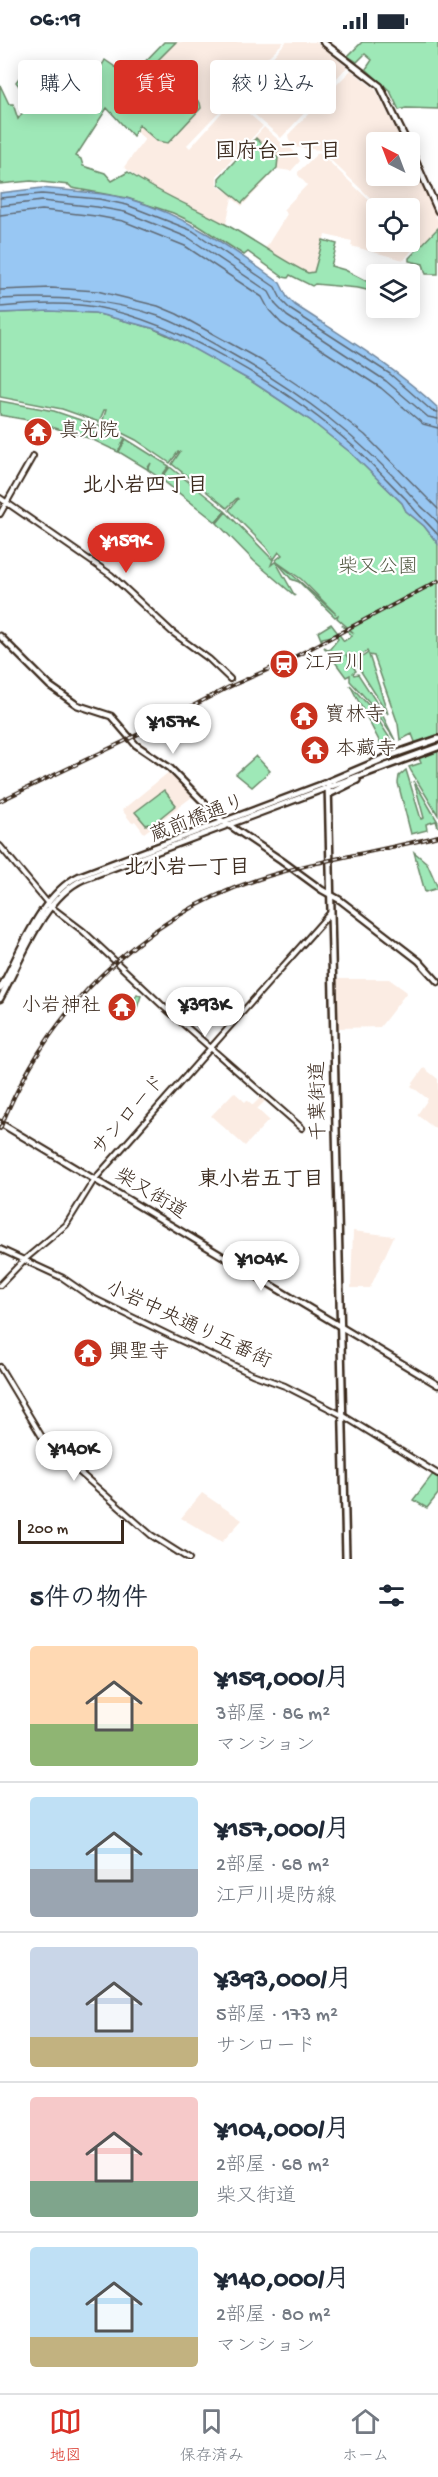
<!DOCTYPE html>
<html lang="ja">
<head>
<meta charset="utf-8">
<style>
	:root { --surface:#fff; --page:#f6f6f7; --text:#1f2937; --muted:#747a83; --line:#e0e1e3; --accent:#d93025 }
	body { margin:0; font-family:"Gochi Hand","Klee One",sans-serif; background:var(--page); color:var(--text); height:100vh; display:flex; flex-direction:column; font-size:22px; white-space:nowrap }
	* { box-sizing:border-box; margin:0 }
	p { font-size:20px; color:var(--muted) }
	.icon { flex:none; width:33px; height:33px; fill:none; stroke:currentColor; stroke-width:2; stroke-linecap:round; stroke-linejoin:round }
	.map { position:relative; height:1517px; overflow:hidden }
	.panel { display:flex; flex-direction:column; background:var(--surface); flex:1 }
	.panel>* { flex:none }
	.hud { position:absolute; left:18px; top:18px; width:402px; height:54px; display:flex; gap:12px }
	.needle { width:39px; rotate:318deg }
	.fabs { position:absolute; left:366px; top:90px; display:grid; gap:12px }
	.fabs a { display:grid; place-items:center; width:54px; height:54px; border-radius:6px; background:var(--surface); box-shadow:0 3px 15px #0003; font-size:30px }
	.scale { position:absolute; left:18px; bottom:15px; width:106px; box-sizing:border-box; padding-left:6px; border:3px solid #3b2a1e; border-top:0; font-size:16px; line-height:21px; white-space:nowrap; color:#3b2a1e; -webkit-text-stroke:4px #fff; paint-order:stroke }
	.price { position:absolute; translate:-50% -51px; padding:0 14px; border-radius:21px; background:#fff; color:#222; font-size:20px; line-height:39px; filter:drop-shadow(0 2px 3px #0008) }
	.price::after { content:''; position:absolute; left:50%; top:36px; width:18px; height:14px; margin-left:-9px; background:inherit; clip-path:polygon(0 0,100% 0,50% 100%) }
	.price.current { background:var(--accent); color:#fff }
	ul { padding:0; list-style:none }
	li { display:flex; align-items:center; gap:18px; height:150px; padding:0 30px }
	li+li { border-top:2px solid var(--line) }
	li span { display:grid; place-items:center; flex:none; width:168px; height:120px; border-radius:6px; color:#555 }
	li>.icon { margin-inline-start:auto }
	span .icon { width:72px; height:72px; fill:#fffc; stroke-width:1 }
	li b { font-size:26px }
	h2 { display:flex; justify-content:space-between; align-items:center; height:72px; padding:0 30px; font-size:26px }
	.chip { padding:0 21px; border-radius:6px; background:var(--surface); box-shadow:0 3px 15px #0003; font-size:21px; line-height:54px }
	.chip.current { background:var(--accent); color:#fff }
	.status { display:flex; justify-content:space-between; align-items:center; height:42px; padding:0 30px; background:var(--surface); direction:ltr }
	.status svg { height:16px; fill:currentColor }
	.dock { display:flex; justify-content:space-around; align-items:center; height:84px; border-top:2px solid var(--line); background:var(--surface); font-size:16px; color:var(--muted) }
	.dock a { display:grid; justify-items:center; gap:3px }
	.dock .current { color:var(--accent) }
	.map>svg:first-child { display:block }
	.built { fill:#fbece3 }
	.green { fill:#9ee8b7; stroke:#6c896a; stroke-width:1.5 }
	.water { fill:#98c7f3; stroke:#73889e; stroke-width:1.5 }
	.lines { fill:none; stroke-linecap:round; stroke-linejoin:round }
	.shore { stroke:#606973; stroke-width:1.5 }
	.minor-casing { stroke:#3b2a1e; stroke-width:8 }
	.major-casing { stroke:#3b2a1e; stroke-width:9 }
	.highway-casing { stroke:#3b2a1e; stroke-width:10 }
	.minor { stroke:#fff; stroke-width:4 }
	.major { stroke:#fff; stroke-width:4.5 }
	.highway { stroke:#fff; stroke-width:5 }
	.rail-casing { stroke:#3b2a1e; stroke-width:4 }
	.rail { stroke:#fff; stroke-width:1.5; stroke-dasharray:4.5; stroke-linecap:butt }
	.labels { text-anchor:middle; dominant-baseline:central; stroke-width:4.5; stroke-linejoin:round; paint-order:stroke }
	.poi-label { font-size:20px; fill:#3b2a1e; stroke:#fff; text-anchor:start }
	.park-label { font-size:20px; fill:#545a44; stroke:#fff }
	.street-label { font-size:20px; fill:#3b2a1e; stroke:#fff }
	.neighbourhood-label { font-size:21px; font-weight:bold; fill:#3b2a1e; stroke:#fff }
</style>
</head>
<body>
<div class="status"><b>06:19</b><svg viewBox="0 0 49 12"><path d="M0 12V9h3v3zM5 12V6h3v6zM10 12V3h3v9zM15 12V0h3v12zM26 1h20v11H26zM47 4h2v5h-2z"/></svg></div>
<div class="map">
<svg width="438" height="1517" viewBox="0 0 438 1517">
	<rect width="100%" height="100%" fill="#fff"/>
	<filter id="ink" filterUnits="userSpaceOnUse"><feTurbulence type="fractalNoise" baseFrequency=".0167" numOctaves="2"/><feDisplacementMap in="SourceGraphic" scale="12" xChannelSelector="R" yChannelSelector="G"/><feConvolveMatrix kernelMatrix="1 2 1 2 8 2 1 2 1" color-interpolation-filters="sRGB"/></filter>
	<g filter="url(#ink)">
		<!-- built -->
		<path class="built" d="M169 0H284L257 25 256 31 187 103 190 106 233 58 263 84 217 134V143L228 151 219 142 218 136 264 85 283 102 292 107 300 119 291 129 277 127 242 164 232 156 226 182 149 144 124 125 145 97 115 72 117 58Z
			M286 0H316L347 25 281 96 236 56Z
			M351 28 376 48 402 100H376V134H410V115L438 179V186L419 205 410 193V166H381L320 108 294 105 289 98 288 93Z
			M319 110 377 166 376 200H410V197L414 202V206L404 218 351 204 352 199 325 193 314 231H308L276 215 265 207 287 172 283 168 307 143 298 133V130Z
			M169 730 192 755 144 791 135 779 132 781 122 768Z
			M337 937H389L407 950 380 985 338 986Z
			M424 1026 438 1037V1089L417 1073 428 1057 411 1044Z
			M234 1050 245 1060 247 1058 253 1063 262 1054 266 1058 257 1067 269 1078 245 1104 211 1074Z
			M353 1189 394 1194 370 1246H351Z
			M202 1451 242 1478 222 1500 181 1476Z"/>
		<!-- green -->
		<path class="green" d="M164 0H176L153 23 158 22 200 61 201 66 168 101 157 99 139 83 133 94 107 66 76 114 81 117 83 124 105 131 112 139 128 130C158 151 191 164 223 181 252 196 277 216 308 231L314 230 323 198 337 202 331 224 345 228 376 244V252L375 250 358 246 315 242 312 244 290 233 288 236 283 235 248 210 244 213 196 182 173 171 127 156 72 146 69 143 31 139 0 142V43L9 62H13L18 77 33 56 22 48 16 40 19 36 57 27 94 38 105 18 130 35Z
			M362 0H438V67L406 66 399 68 390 49 366 27 372 18 365 12 357 20 348 14Z
			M256 96 263 103 267 99 278 108 274 112 278 116 277 126 242 161 219 142V136Z
			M438 186V232H426L423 222 409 219V216Z
			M50 269 95 271 152 286 188 303 251 339 310 378 350 410 402 461 406 469 424 484 438 502V773L411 729 409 725 421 721 416 709 418 708 412 692 400 698 398 682 374 614 369 613 388 672 355 620 368 611 367 609 354 618 349 611 346 613 356 629 353 631 354 633 358 632 375 658 395 698 372 663 350 639V633L346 635 324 605 329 608 338 597 336 593 322 596V600L318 590 331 582 344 599 352 594 342 583 354 591 337 576 338 573 335 575 299 540 291 537 278 521C299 537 317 556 336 572L301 537 277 520 276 518 282 513 279 510 274 517 266 505 229 468 238 457 237 456 227 466 172 422 180 410H178L170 421 136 398 102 381 106 368H104L99 380 62 367 0 355V271Z
			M0 359 54 369 98 384 92 397 28 378 0 373Z
			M99 384 125 396 118 410 93 398Z
			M126 397 169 424 160 436 148 428 151 421 147 427 119 410Z
			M170 425 225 469 216 480 161 437Z
			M226 470 273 518 271 523 275 520 277 522 295 554 254 519 217 481Z
			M350 643 370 665 396 706 385 710Z
			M256 714 270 729 252 745 236 732Z
			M406 728 421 777 424 776 414 739 438 780V785L436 779 426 782 427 788 411 792 398 741 399 734Z
			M164 748 176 763 150 784 148 782 146 783 135 770Z
			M414 810 427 821 438 846 425 850Z
			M123 952 126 954 124 957 125 960 119 965 121 968 132 963 137 952 141 954 135 972 126 979 113 972 116 960Z
			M433 1432 438 1436V1452L427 1466 413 1458Z"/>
		<!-- water -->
		<path class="water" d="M42 146C71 149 101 150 129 157 186 173 233 207 280 241L287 255 295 263C344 295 395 325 438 366V502L424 484 406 469 402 461 350 410 310 378 251 339 167 292 152 286 95 271 50 269 0 271V151Z"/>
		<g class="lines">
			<!-- shore -->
			<path class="shore" d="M0 156 42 152 99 157 127 163 193 189 275 245 282 259 291 268 390 332 432 369 438 370
				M0 164 42 159 97 165 125 170 189 196 269 250 276 263 287 274 386 339 428 375 438 377
				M0 173 42 168 96 174 123 179 185 204 262 255 269 268 281 281 381 346 423 382 438 386
				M0 248 51 246 97 249 158 264 177 272 262 319 323 360 365 393 438 467
				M0 257C54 254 106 256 158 274 181 282 202 295 223 307 302 351 359 394 419 462 425 469 433 473 438 481
				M0 265C31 262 65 260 96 265 179 280 292 349 354 405 372 422 389 440 406 457 415 470 428 481 438 493"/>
			<!-- minor casing -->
			<g class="minor-casing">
				<path id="minor" d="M0 456 111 533 172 590 209 617 230 637
					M0 472 33 414
					M0 804 50 864 83 889 165 966 302 1086
					M0 1207 63 1236 89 1254 171 1294 252 1332 285 1344 342 1373 438 1432
					M0 1243 24 1218 66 1183 94 1138 331 870
					M0 1325 45 1400 151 1493 189 1517"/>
			</g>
			<!-- major casing -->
			<g class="major-casing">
				<path id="major" d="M323 0 380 44 407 100
					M410 106 438 169
					M0 594 50 644 77 663 111 674 136 703 170 726 220 777 281 818 322 848 340 858 419 919 438 940
					M0 947C20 911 41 852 79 834L328 740
					M0 957C21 919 43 855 84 837L329 745
					M0 1081 438 1343"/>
			</g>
			<!-- highway casing -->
			<g class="highway-casing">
				<path id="highway" d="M329 745 438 705
					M329 752 357 738
					M346 1517 328 740 392 713 438 697"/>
			</g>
			<!-- minor -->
			<use href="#minor" class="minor"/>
			<!-- major -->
			<use href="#major" class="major"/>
			<!-- highway -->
			<use href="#highway" class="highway"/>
			<!-- rail casing -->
			<g class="rail-casing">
				<path id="rail" d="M0 759 125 699 229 645 283 621 438 539
					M0 1087C46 971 137 878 256 838 315 818 378 810 438 794"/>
			</g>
			<!-- rail -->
			<use href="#rail" class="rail"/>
		</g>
	</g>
	<!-- icons -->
	<defs>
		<g id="temple-disc" transform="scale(1.5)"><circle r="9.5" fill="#c8321e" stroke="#fff"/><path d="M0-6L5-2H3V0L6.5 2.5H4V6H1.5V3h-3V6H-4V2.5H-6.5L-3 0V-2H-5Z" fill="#fff"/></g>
		<g id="station-disc" transform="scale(1.5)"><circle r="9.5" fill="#c8321e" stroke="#fff"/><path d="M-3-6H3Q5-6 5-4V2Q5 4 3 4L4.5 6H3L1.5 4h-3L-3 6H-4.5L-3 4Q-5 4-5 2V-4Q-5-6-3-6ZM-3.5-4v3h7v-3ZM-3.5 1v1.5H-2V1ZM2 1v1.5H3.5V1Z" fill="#fff"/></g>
	</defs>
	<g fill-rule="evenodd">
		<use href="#temple-disc" x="38" y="390"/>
		<use href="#station-disc" x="284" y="622"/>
		<use href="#temple-disc" x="304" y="674"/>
		<use href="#temple-disc" x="315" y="708"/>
		<use href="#temple-disc" x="122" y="965"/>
		<use href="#temple-disc" x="88" y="1311"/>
	</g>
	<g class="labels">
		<!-- poi labels -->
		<g class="poi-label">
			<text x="59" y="390">真光院</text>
			<text x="305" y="622">江戸川</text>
			<text x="325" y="674">寶林寺</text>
			<text x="336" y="708">本藏寺</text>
			<text x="101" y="965" text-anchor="end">小岩神社</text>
			<text x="109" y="1311">興聖寺</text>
		</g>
		<!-- park labels -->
		<g class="park-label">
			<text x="378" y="526">柴又公園</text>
		</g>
		<!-- street labels -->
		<g class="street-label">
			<text transform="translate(198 778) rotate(-21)">蔵前橋通り</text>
			<text transform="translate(320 1059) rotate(-91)">千葉街道</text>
			<text transform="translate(130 1074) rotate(-49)">サンロード</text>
			<text transform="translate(150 1153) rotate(31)">柴又街道</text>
			<text transform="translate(188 1284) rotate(25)">小岩中央通り五番街</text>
		</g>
		<!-- neighbourhood labels -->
		<g class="neighbourhood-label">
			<text x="278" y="111">国府台二丁目</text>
			<text x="145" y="445">北小岩四丁目</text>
			<text x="187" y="827">北小岩一丁目</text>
			<text x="261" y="1139">東小岩五丁目</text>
		</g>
	</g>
</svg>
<div class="fabs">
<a><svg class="needle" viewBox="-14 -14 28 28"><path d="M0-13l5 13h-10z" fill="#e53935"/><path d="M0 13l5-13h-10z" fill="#747a83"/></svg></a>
<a><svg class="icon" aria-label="locate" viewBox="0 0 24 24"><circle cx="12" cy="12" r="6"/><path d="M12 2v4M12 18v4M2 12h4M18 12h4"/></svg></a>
<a><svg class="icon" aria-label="layers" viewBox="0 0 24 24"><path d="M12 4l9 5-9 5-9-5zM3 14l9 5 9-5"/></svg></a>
</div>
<div class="scale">200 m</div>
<b class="price current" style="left:126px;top:532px">¥159K</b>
<b class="price" style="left:173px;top:713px">¥157K</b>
<b class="price" style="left:205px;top:996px">¥393K</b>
<b class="price" style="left:261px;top:1250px">¥104K</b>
<b class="price" style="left:74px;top:1440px">¥140K</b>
<div class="hud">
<a class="chip">購入</a>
<a class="chip current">賃貸</a>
<a class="chip">絞り込み</a>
</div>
</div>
<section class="panel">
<h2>5件の物件<svg class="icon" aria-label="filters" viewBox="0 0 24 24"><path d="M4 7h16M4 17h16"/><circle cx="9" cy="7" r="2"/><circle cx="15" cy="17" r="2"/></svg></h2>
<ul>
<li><span style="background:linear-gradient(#ffd9b3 65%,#8fb573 0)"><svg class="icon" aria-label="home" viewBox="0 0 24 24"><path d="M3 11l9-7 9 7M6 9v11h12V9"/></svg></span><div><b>¥159,000/月</b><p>3部屋 · 86 m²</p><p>マンション</p></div></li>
<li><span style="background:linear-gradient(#bfe0f5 60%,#9aa5b1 0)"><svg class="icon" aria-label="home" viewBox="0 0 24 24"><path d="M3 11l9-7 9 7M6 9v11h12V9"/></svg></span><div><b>¥157,000/月</b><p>2部屋 · 68 m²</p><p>江戸川堤防線</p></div></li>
<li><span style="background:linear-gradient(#c9d6e8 75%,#c2b280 0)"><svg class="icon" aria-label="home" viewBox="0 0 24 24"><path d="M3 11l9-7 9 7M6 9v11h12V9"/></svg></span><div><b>¥393,000/月</b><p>5部屋 · 173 m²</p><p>サンロード</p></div></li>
<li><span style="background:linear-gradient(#f6c9c9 70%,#7fa58c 0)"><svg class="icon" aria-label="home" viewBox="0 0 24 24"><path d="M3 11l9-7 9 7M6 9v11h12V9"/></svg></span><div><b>¥104,000/月</b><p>2部屋 · 68 m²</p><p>柴又街道</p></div></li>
<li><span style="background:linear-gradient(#bfe0f5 75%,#c2b280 0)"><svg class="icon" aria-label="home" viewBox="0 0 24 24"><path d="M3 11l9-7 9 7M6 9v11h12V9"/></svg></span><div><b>¥140,000/月</b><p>2部屋 · 80 m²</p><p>マンション</p></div></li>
</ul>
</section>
<nav class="dock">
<a class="current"><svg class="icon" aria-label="map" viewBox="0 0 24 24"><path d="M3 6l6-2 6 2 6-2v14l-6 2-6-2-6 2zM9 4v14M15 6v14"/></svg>地図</a>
<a><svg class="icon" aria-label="saved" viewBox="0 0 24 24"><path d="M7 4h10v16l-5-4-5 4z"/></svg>保存済み</a>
<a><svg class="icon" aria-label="home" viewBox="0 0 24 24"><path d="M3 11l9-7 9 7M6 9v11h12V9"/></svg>ホーム</a>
</nav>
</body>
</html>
